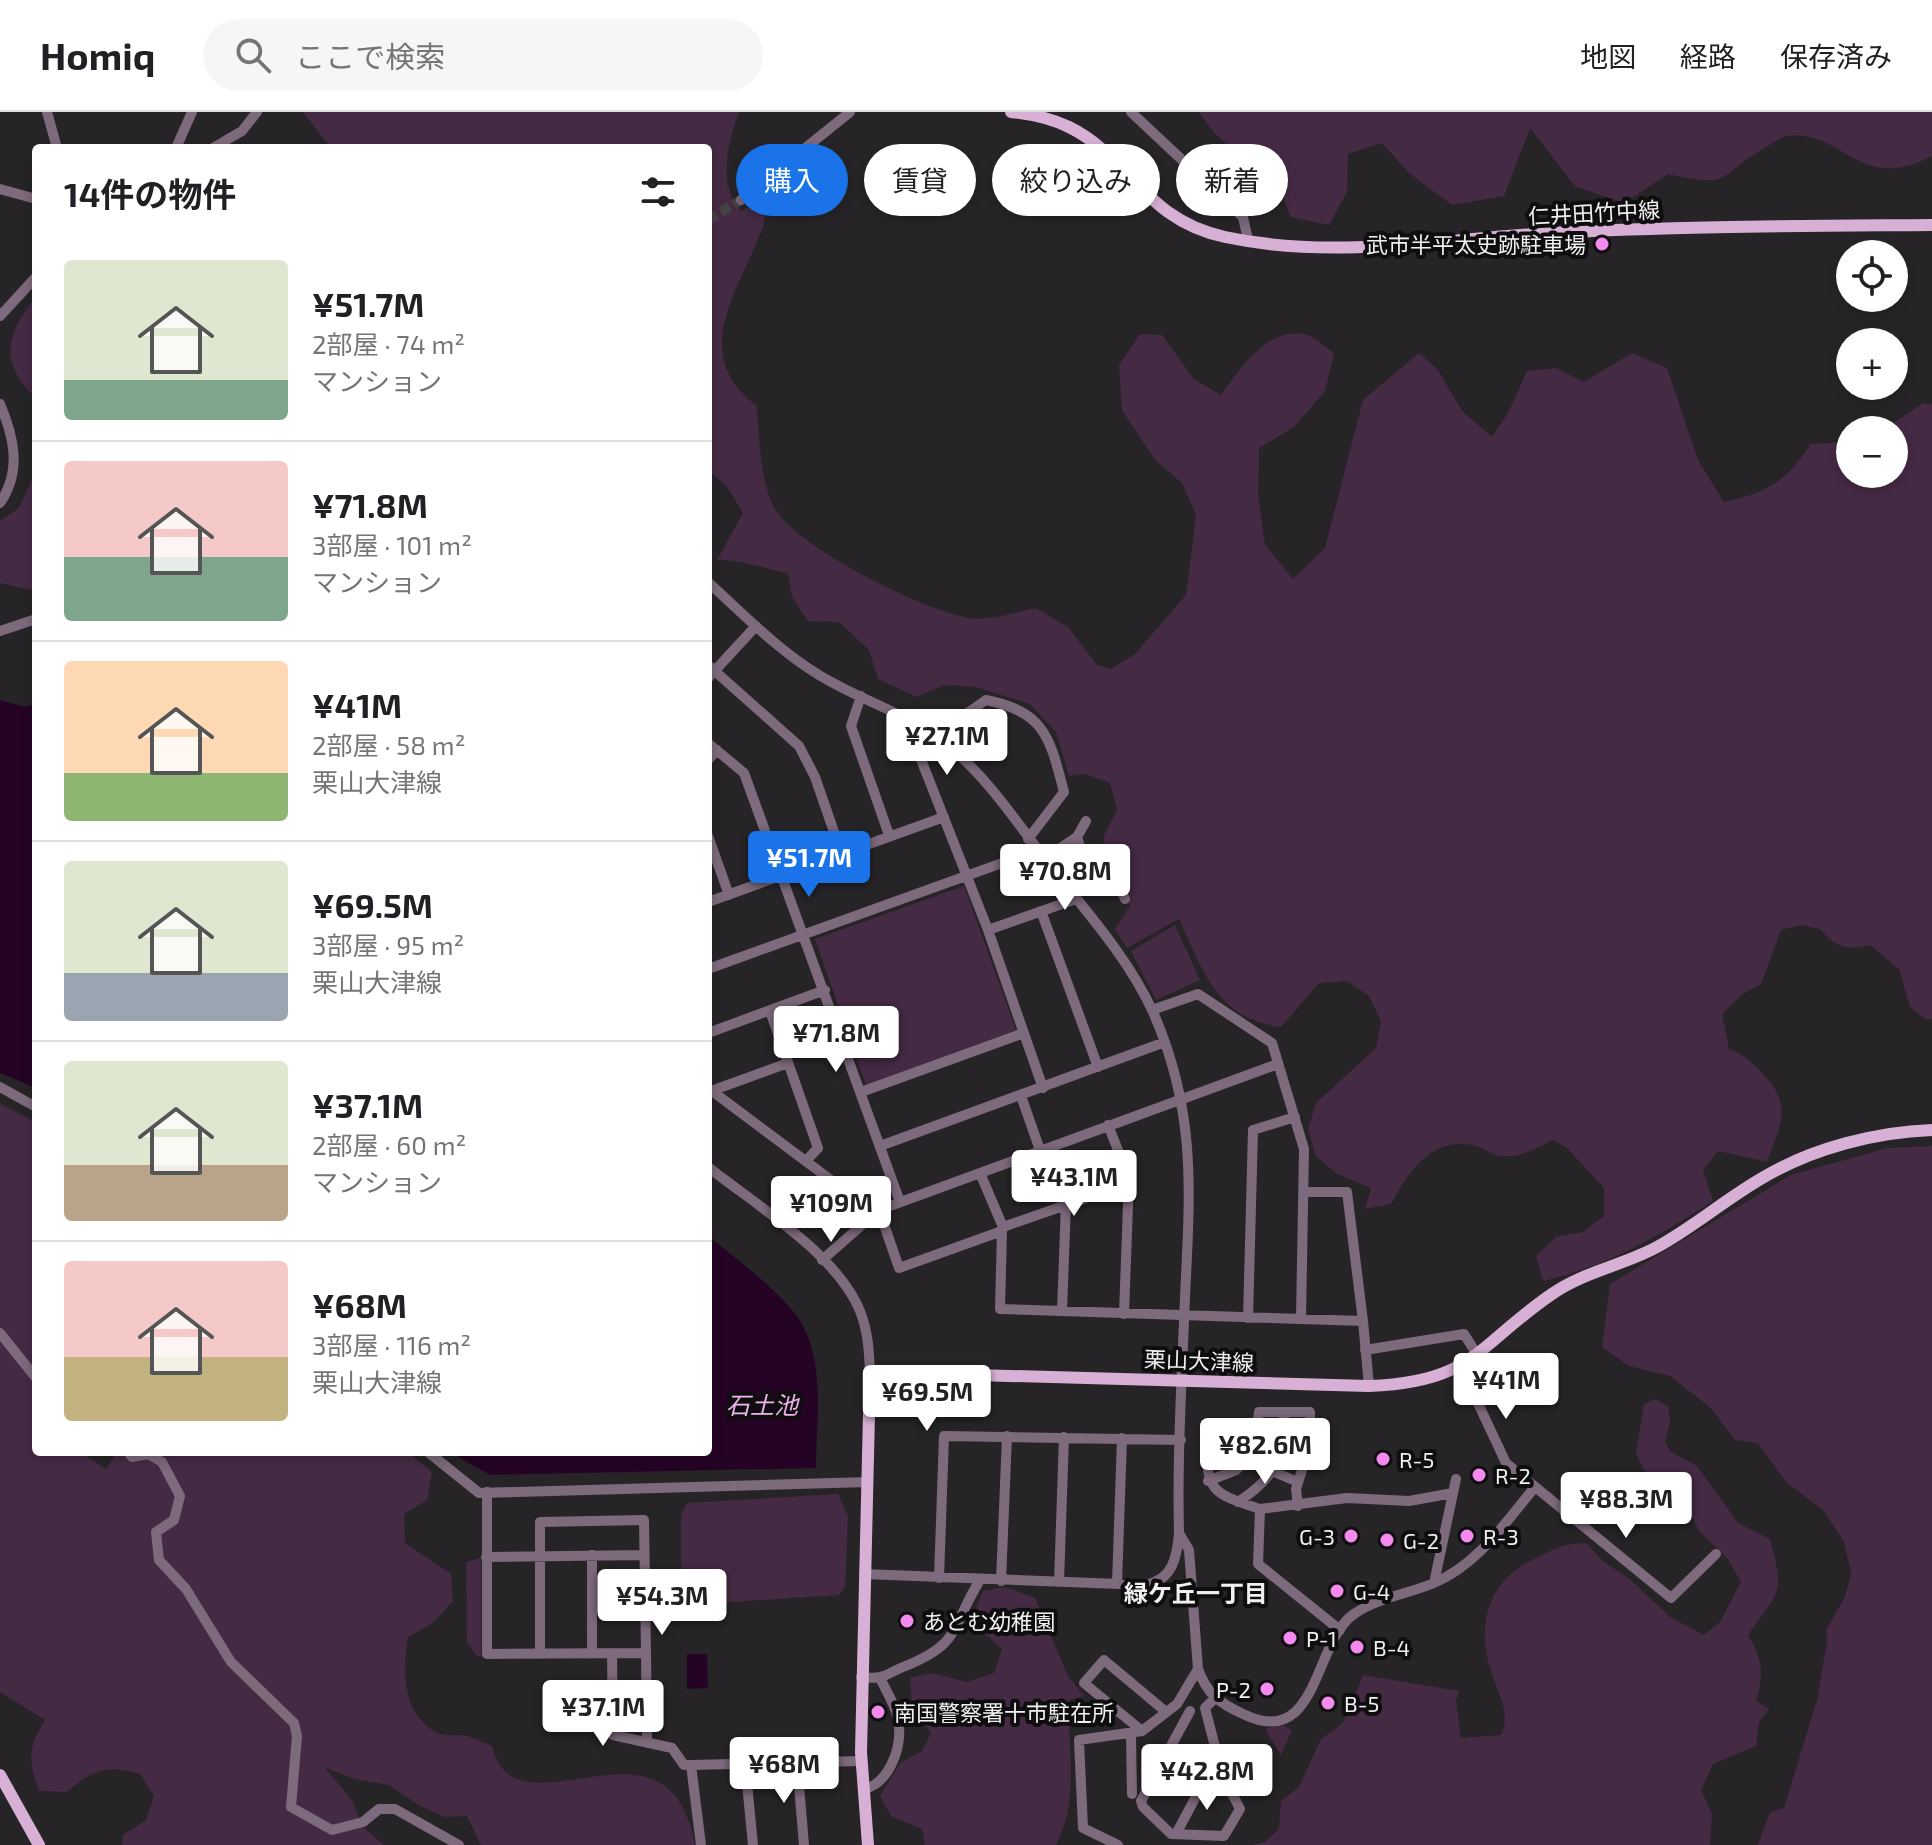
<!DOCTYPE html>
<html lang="ja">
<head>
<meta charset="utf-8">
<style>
	:root { --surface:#fff; --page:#f6f6f6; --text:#202124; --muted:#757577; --line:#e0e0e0; --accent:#1a73e8 }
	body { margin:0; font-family:"Exo 2","Noto Sans JP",sans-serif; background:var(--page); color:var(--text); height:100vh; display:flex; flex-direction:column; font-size:30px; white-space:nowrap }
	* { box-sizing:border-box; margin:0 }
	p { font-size:26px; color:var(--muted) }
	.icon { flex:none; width:44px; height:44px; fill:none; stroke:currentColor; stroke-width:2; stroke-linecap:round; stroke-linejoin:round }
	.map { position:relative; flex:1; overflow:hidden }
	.drawer { position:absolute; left:32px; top:32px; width:680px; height:1312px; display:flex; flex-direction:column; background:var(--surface); border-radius:8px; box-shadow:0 4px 12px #0003 }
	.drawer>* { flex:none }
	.guide { position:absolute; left:736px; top:32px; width:760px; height:72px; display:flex; gap:16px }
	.buttons { position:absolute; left:1836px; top:128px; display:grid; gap:16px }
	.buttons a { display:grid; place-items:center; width:72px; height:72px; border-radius:50%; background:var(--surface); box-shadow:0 4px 12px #0003; font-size:40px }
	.price { position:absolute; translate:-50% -68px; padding:0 18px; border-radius:8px; background:#fff; color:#222; font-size:26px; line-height:52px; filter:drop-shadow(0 2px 4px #0008) }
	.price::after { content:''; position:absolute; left:50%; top:48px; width:24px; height:18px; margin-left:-12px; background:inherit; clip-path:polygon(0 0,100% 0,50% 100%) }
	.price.on { background:var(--accent); color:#fff }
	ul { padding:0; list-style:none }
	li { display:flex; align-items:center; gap:24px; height:200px; padding:0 32px }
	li+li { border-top:2px solid var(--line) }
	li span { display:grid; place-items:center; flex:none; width:224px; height:160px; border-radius:8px; color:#555 }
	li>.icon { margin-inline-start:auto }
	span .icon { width:96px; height:96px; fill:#fffc; stroke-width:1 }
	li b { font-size:34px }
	h2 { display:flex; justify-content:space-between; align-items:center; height:96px; padding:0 32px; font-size:34px }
	.pill { padding:0 28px; border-radius:36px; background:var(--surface); box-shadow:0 4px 12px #0003; font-size:28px; line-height:72px }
	.pill.on { background:var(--accent); color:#fff }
	header { display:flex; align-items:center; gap:48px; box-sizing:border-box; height:112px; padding:0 40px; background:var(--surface); border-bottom:2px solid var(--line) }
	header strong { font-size:38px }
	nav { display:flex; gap:44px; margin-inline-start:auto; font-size:28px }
	.search { width:560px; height:72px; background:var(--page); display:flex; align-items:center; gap:20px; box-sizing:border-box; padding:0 28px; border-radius:44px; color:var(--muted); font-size:30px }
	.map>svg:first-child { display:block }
	.green { fill:#452a44 }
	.water { fill:#250325 }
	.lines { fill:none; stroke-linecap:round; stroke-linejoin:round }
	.minor-tunnel { stroke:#454245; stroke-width:10; stroke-dasharray:10 5; stroke-linecap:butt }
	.minor { stroke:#7d6a7c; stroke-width:10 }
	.major { stroke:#d8b0d5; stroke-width:12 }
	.poi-dot { fill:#f489f0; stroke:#0f0e0f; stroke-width:3 }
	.labels { text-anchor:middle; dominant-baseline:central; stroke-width:8; stroke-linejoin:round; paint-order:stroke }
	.street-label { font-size:22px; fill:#f1eff1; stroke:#0f0e0f }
	.poi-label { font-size:22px; fill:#f1eff1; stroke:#0f0e0f; text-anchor:start }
	.water-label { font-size:24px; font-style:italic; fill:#f1b1ed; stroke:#0f0e0f }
	.neighbourhood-label { font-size:24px; font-weight:bold; fill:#f1eff1; stroke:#0f0e0f }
</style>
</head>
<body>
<header>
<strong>Homiq</strong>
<div class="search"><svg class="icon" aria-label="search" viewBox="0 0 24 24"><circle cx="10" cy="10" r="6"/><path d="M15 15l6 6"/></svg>ここで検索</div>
<nav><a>地図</a><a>経路</a><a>保存済み</a></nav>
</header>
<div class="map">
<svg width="1932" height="1733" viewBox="0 0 1932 1733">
	<rect width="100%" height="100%" fill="#272427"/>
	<!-- green -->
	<path class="green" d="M303 0H739C728 29 717 73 741 99L767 84C765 95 766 110 761 120 738 179 689 243 756 293 761 328 758 362 774 395 795 435 924 499 970 506 990 509 1016 500 1036 496L1068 515 1097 553 1111 557 1135 542 1186 483 1196 403 1182 371 1155 348 1122 298 1119 253 1140 222 1162 223 1194 267 1221 283C1240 257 1268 213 1307 223 1316 225 1326 236 1334 241L1325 279 1294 315 1259 336 1258 382 1265 433 1293 467 1325 436 1363 288 1419 241 1437 257 1463 300 1492 325 1508 301 1527 259 1556 256 1584 270 1632 241 1667 256 1698 348 1724 390C1769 380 1785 370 1811 332L1850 330V362H1894V318H1883L1923 291 1932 292V907H1925L1910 895 1899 857 1870 833C1846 839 1835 835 1820 817L1800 813 1781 818 1761 872 1744 881 1722 902 1729 937C1745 943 1753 951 1764 963 1793 993 1780 1015 1767 1050L1718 1039 1703 1058 1713 1089C1655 1126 1610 1153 1543 1169L1536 1144 1556 1125 1583 1120 1604 1104V1076L1567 1036 1553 1028C1538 1036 1517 1047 1499 1044 1491 1043 1484 1036 1476 1034 1432 1023 1409 1059 1391 1092L1365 1097 1371 1076 1337 1062 1316 1044 1308 1017 1316 991 1376 936 1381 909 1369 884 1347 869 1319 871 1281 915C1217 907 1203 859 1179 807L1127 836 1115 817 1130 794 1122 767 1100 748 1105 721 1117 698 1110 671 1085 662 1069 664 1056 620 1030 592 976 575 943 573 917 585 878 567 869 538 839 510 808 509 792 485 788 461C763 457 742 447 717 448L743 401 726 373 708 359V36H331Z
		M1199 0H1932V44C1859 83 1844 17 1788 24 1781 24 1772 32 1766 35 1716 64 1733 77 1668 62L1624 91 1575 74 1530 16 1504 84 1452 93 1409 61 1382 31 1348 42 1347 80 1329 113 1291 105 1276 69 1243 47 1214 21Z
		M36 185V286C0 253 4 223 36 185Z
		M36 358V479L0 471V409L19 396Z
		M964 774 1016 918 866 973 815 827Z
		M1175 813 1200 868 1156 888 1131 839Z
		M0 992 36 1010V1340H81L106 1357 118 1340 411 1343 432 1360 427 1388 404 1402 405 1431 451 1462 453 1489 434 1510 408 1525C403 1560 401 1601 437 1621 446 1625 459 1622 468 1624 476 1627 484 1631 492 1634 516 1733 668 1584 695 1733H481L467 1704 445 1705 420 1694 389 1673 355 1667 324 1655 352 1688 363 1715 384 1733H122L123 1723 146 1708 154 1684 140 1662C105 1652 94 1658 66 1680L39 1679C28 1649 28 1634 45 1608L0 1580Z
		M1932 1034V1733H1758L1770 1700 1784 1696 1817 1588 1827 1530 1826 1518 1845 1485 1851 1461 1844 1430 1824 1399 1786 1370 1758 1331 1735 1328 1711 1296 1670 1264 1629 1254 1602 1235 1610 1172 1791 1063 1887 1036Z
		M1655 1287 1668 1294 1670 1309 1665 1330 1671 1340 1697 1354 1738 1411 1770 1427C1785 1484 1780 1477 1748 1523 1763 1548 1764 1561 1756 1589L1769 1597 1759 1610 1756 1634 1713 1652 1701 1678 1712 1702 1710 1733H1253L1265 1730 1279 1717 1281 1689 1299 1675 1321 1627 1343 1611 1363 1563 1459 1579 1456 1589 1461 1626 1501 1623C1510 1605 1501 1587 1495 1570 1476 1523 1482 1474 1530 1449 1550 1439 1564 1430 1587 1431L1600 1447 1632 1469 1670 1505 1704 1523 1720 1510 1741 1470 1728 1447 1700 1420 1678 1381 1643 1357 1636 1341 1644 1292Z
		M838 1382 848 1404 845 1476 838 1483 685 1493 681 1489V1403L687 1391Z
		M481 1446V1544H477L467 1530 466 1450Z
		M1005 1475 1035 1486 1068 1564 1084 1584 1069 1588C1067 1636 1080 1689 1056 1733H925L922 1717 891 1704 880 1684 900 1651 922 1639 931 1621 912 1594 910 1566 932 1561 967 1570 994 1561 1002 1537 984 1521 974 1501 983 1479Z
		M1281 1613 1292 1618 1281 1643 1265 1617Z"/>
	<!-- water -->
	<path class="water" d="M0 588 25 595 36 592V976L0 961Z
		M708 1124C733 1144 789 1186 803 1214 825 1255 816 1312 816 1356L490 1363 450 1340H708Z
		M687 1542H707L708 1576 687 1577Z"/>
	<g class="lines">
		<!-- minor-tunnel -->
		<path class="minor-tunnel" d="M708 108 741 88"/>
		<!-- minor -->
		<path class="minor" d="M47 0 57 36
			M1131 0 1243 105 1248 128
			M176 36 192 0
			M213 36 242 19 257 0
			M0 77 36 87
			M741 88 850 0
			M0 204 36 165
			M0 292C14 325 22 359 0 391
			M708 470C744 503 778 538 819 563 863 590 911 602 951 636 992 670 1023 720 1056 761 1091 805 1129 848 1153 900 1197 1000 1190 1080 1185 1185 1182 1263 1177 1343 1179 1421 1177 1445 1173 1468 1145 1473L864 1462
			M0 519 36 507
			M708 553 799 634 815 665 842 743
			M708 566 756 514
			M861 584 851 614 889 723
			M708 631 744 661 900 1090
			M708 648 717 638
			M708 724 729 783
			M1077 725C1086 755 1088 760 1118 771L1125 787
			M1028 727 1064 680C1050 627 1046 600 986 588L936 623 920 645 988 818 1043 976
			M1044 747 1077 725 1086 709
			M708 790 944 705
			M1041 799 1098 955
			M988 818 1076 787
			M708 857 1038 738
			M1152 898 1198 882 1272 931 1304 1037 1301 1207
			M770 899 818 1036 806 1049
			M708 921 825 878
			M0 975 36 995
			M708 976 875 1101
			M711 979 788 951
			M861 980 1024 921
			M1021 984 1040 1038
			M1108 1013 1129 1066 1124 1202
			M880 1034 1165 930
			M708 1055C756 1093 837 1142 860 1199 868 1219 869 1239 870 1260
			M980 1061 1003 1115
			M1303 1080H1347L1363 1209
			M879 1098 899 1156 1002 1119 1000 1197 1363 1209 1369 1274
			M1002 1119 1003 1115 1129 1071
			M822 1148 879 1098 1278 952
			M1062 1199 1066 1091
			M1248 1206 1253 1018 1295 1005
			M0 1221 36 1266
			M1365 1238 1464 1222 1478 1244
			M1461 1255 1506 1351 1671 1486 1716 1442
			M1206 1331C1207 1382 1214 1381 1260 1397
			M128 1340 132 1345 148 1342 162 1350 180 1384 174 1408 156 1420 159 1448 186 1477 231 1550 294 1611 297 1624 291 1695 332 1718 363 1710 379 1697H395L459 1733
			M428 1340 479 1381 868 1370
			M1253 1343 1274 1360 1298 1370
			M1208 1369 1236 1358 1253 1343 1259 1300H1310V1332L1296 1377 1298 1394
			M487 1380V1542L646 1541 644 1408 540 1410V1542
			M1238 1390C1277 1364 1284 1347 1284 1300
			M1179 1421 1189 1438 1198 1557C1207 1582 1219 1591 1243 1602 1319 1639 1313 1530 1354 1502 1377 1486 1408 1482 1434 1471 1478 1452 1505 1411 1535 1375
			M592 1443V1542
			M486 1445 644 1443
			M939 1466 944 1324 1181 1328
			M1001 1469 1007 1324
			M1059 1470 1064 1325
			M1434 1471 1456 1367
			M1117 1472 1122 1326
			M1340 1518 1258 1452 1260 1397 1347 1386 1409 1389 1453 1381
			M612 1541 613 1623 672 1636 684 1653H691
			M646 1541 647 1631
			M861 1565C884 1568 884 1563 903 1555 963 1531 950 1516 980 1468
			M1165 1599 1104 1548 1084 1571 1142 1619 1177 1592 1198 1557
			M1190 1599 1141 1689 1143 1695 1171 1722 1224 1724 1240 1697 1222 1662 1205 1596 1214 1587
			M1131 1624 1132 1682
			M797 1650 804 1733
			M745 1651 753 1733
			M864 1677C888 1672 901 1638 899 1615 898 1598 888 1582 881 1568
			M1176 1722 1208 1662
			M701 1733 691 1653 862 1649
			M1118 1733 1083 1716 1079 1628 1142 1619"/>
		<!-- major -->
		<path class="major" d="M1011 0C1031 2 1050 6 1069 15 1130 45 1144 108 1225 125 1332 148 1442 127 1550 121 1678 114 1805 114 1932 113
			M0 1663 39 1733
			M868 1733 861 1640 870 1260 1369 1274C1474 1270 1476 1234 1552 1182 1583 1160 1624 1153 1657 1135 1695 1114 1727 1086 1764 1065 1813 1036 1876 1020 1932 1018"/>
	</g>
	<!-- markers -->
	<g class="poi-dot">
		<circle cx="1602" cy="132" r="8"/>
		<circle cx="1383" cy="1347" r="8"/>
		<circle cx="1479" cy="1363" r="8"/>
		<circle cx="1351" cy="1424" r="8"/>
		<circle cx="1467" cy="1424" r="8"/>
		<circle cx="1387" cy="1428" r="8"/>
		<circle cx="1337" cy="1479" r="8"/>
		<circle cx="907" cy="1509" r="8"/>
		<circle cx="1290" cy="1526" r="8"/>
		<circle cx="1357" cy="1535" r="8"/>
		<circle cx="1267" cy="1577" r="8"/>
		<circle cx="1328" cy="1591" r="8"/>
		<circle cx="878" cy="1600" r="8"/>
	</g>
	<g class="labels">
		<!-- street labels -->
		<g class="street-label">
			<text transform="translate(1594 100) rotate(-3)">仁井田竹中線</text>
			<text transform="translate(1199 1248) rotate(2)">栗山大津線</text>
		</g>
		<!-- poi labels -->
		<g class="poi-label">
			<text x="1586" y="132" text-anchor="end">武市半平太史跡駐車場</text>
			<text x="1399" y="1347">R-5</text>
			<text x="1495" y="1363">R-2</text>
			<text x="1335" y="1424" text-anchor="end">G-3</text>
			<text x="1483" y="1424">R-3</text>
			<text x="1403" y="1428">G-2</text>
			<text x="1353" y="1479">G-4</text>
			<text x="923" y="1509">あとむ幼稚園</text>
			<text x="1306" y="1526">P-1</text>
			<text x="1373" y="1535">B-4</text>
			<text x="1251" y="1577" text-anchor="end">P-2</text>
			<text x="1344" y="1591">B-5</text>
			<text x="894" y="1600">南国警察署十市駐在所</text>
		</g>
		<!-- water labels -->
		<g class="water-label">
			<text x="762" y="1292">石土池</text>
		</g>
		<!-- neighbourhood labels -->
		<g class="neighbourhood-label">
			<text x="1196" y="1480">緑ケ丘一丁目</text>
		</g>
	</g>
</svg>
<div class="buttons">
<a><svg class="icon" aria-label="locate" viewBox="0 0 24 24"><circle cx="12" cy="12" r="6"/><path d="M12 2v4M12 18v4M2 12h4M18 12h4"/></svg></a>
<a>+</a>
<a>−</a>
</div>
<b class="price" style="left:947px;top:665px">¥27.1M</b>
<b class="price on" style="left:809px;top:787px">¥51.7M</b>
<b class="price" style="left:1065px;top:800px">¥70.8M</b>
<b class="price" style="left:836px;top:962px">¥71.8M</b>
<b class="price" style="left:1074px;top:1106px">¥43.1M</b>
<b class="price" style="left:831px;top:1132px">¥109M</b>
<b class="price" style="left:1506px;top:1309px">¥41M</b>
<b class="price" style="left:927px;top:1321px">¥69.5M</b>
<b class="price" style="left:1265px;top:1374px">¥82.6M</b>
<b class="price" style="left:1626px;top:1428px">¥88.3M</b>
<b class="price" style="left:662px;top:1525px">¥54.3M</b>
<b class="price" style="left:603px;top:1636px">¥37.1M</b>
<b class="price" style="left:784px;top:1693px">¥68M</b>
<b class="price" style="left:1207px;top:1700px">¥42.8M</b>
<div class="guide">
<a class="pill on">購入</a>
<a class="pill">賃貸</a>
<a class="pill">絞り込み</a>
<a class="pill">新着</a>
</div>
<section class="drawer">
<h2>14件の物件<svg class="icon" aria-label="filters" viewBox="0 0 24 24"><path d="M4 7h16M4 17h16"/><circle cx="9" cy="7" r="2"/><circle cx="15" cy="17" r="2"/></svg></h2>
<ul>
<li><span style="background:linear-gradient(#dfe7d0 75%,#7fa58c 0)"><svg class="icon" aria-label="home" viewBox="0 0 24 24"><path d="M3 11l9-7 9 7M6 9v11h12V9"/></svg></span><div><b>¥51.7M</b><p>2部屋 · 74 m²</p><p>マンション</p></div></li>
<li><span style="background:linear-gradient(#f6c9c9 60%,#7fa58c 0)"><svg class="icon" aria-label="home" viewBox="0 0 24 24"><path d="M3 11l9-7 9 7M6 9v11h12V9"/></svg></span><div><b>¥71.8M</b><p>3部屋 · 101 m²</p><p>マンション</p></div></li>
<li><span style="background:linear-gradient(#ffd9b3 70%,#8fb573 0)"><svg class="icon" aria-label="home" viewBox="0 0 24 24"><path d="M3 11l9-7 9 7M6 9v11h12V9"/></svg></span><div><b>¥41M</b><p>2部屋 · 58 m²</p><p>栗山大津線</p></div></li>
<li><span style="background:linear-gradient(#dfe7d0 70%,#9aa5b1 0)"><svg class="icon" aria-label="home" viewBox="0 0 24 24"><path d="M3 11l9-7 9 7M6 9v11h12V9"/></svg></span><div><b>¥69.5M</b><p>3部屋 · 95 m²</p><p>栗山大津線</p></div></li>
<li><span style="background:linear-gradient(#dfe7d0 65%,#b9a48a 0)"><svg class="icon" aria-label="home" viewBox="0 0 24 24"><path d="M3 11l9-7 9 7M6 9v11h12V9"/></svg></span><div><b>¥37.1M</b><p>2部屋 · 60 m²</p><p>マンション</p></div></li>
<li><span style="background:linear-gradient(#f6c9c9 60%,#c2b280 0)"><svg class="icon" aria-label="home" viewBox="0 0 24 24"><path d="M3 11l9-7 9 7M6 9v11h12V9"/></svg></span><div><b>¥68M</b><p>3部屋 · 116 m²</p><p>栗山大津線</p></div></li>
</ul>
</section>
</div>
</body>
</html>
